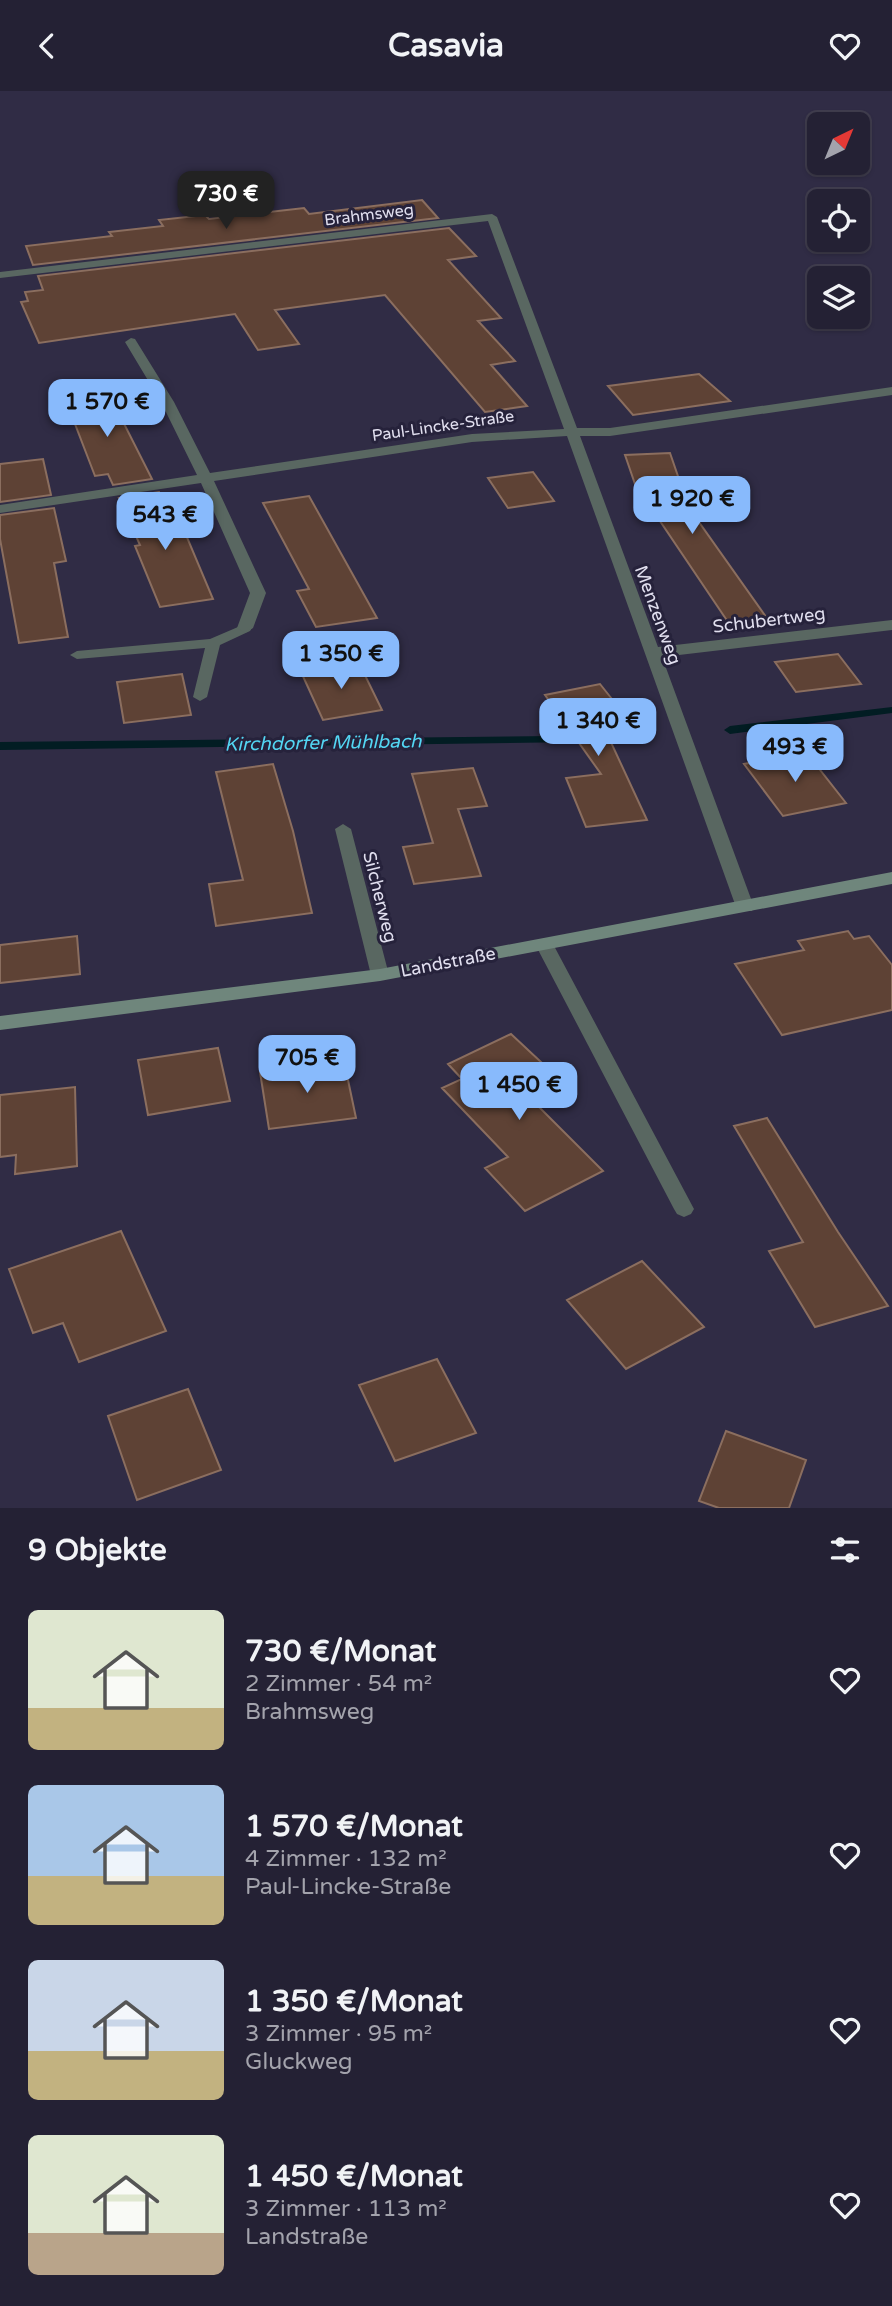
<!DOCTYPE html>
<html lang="de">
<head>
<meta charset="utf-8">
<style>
	:root { --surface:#242134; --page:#302e40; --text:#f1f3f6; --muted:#a3a3ac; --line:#413e4f; --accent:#88bafc }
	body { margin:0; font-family:"Varela Round",sans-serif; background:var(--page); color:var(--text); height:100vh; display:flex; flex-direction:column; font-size:26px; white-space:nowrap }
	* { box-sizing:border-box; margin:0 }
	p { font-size:23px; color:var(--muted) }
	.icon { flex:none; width:38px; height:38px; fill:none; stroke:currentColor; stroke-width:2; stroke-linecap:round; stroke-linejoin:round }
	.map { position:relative; height:1417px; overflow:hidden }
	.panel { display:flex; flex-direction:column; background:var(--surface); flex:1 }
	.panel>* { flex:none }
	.needle { width:46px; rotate:43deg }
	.controls { position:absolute; left:807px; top:21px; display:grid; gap:14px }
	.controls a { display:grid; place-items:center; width:63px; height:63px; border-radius:10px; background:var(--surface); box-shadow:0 2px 5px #0004,0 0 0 2px var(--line); font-size:35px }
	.price { position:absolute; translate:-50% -60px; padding:0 16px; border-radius:14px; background:var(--accent); color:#111; font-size:23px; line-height:46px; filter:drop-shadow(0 2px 4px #0008) }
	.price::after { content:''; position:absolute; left:50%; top:42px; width:21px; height:16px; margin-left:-10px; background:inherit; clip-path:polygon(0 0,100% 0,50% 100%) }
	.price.on { background:#222; color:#fff }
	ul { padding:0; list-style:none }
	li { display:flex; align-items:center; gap:21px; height:175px; padding:0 28px }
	li span { display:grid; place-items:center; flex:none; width:196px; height:140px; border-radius:10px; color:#555 }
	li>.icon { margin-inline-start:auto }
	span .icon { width:84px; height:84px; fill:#fffc; stroke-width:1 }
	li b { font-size:30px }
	h2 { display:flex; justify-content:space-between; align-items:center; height:84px; padding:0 28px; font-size:30px }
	header { display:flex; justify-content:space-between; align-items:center; height:91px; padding:0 28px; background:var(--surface); font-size:32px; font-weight:700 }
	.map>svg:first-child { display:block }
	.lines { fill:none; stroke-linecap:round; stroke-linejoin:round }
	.stream { fill:#021d23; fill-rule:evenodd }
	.building { fill:#5e4235; stroke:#8b6e5f; stroke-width:2 }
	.lane { fill:#596761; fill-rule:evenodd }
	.street { fill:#596761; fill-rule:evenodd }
	.secondary { fill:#6f867c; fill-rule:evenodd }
	.labels { text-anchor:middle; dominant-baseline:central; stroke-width:6; stroke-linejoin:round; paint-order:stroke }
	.far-street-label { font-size:16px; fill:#e1dfef; stroke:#26223b }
	.street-label { font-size:18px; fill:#e1dfef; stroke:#26223b }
	.water-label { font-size:19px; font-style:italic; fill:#53d6f3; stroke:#26223b }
</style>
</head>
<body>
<header><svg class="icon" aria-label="back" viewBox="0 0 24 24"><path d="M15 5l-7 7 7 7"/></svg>Casavia<svg class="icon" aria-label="heart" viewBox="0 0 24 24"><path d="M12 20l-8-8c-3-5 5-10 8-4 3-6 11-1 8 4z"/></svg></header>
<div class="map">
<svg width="892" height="1417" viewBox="0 0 892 1417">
	<rect width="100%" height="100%" fill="#302c45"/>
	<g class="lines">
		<!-- stream -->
		<path class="stream" d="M892 616V622L730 643 724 639 730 635Z
			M645 644 649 646 651 648 649 650 0 659V651Z"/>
	</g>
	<!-- building -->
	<path class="building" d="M422 109 438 127 33 174 26 155 112 145 109 141 163 135 159 129 205 124 209 128 304 117 309 123Z
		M449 137 476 165 448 169 501 227 478 230 515 270 491 274 527 315 485 321 385 204 275 219 299 253 258 259 235 223 39 252 21 211 28 210 25 201 43 199 38 185Z
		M699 283 730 310 633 324 608 295Z
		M108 301 152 388 113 394 108 383 95 385 65 307Z
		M670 362 689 417 769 530 728 531 635 393 625 364Z
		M43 368 51 404 0 411V373Z
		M533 381 554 410 508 417 488 387Z
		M159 401 175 433 181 432 213 508 160 516 135 455 140 454 119 407Z
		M309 405 377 527 316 536 297 500 309 498 263 412Z
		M54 417 66 470 54 472 68 546 19 552 0 448V424Z
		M838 563 861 593 796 601 775 571Z
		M359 572 382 619 323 629 301 581Z
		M182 583 191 624 124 632 117 591Z
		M600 593 627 627 602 632 647 729 586 736 566 687 601 683 545 604Z
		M806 661 846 712 783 725 744 673Z
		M273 673 293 740 312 822 216 835 209 793 243 789 216 681Z
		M473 677 487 715 458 718 481 785 414 793 403 756 433 752 412 683Z
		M848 840 854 848 869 845 892 874V919L782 944 735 873 804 859 798 850Z
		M77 845 80 883 0 892V854Z
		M511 943 557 986 525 1002 603 1080 525 1120 485 1077 508 1066 442 997 462 988 448 973Z
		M218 957 230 1010 148 1024 138 969Z
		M344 970 356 1027 269 1038 260 981Z
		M75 996 77 1075 15 1083 16 1064 0 1066V1004Z
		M767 1027 838 1141 888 1215 815 1236 769 1160 803 1151 734 1035Z
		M121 1140 166 1240 79 1271 63 1232 33 1242 9 1178Z
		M642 1170 704 1236 626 1278 567 1209Z
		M437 1268 476 1342 395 1370 359 1294Z
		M188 1298 221 1379 137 1409 108 1325Z
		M726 1340 806 1369 789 1417H719L699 1410Z"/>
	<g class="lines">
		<!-- lane -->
		<path class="lane" d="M245 533 252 537 250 540 220 554 207 606 200 610 193 606 205 557 77 568 70 564 77 560 210 548Z
			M343 733 351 738 389 884 386 888H374L371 884 335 738Z
			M544 847 553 853 694 1118 691 1123 684 1126 677 1123 674 1118 535 853Z"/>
		<!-- street -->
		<path class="street" d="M492 123 497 126 577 337H610L892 296V304L610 345H580L658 556 892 529V539L662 566 754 816 752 820H738L736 816 567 345 472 351 214 390 266 502 253 537 245 542 237 537 250 502 201 392 0 422V414L197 384 161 311 125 251 131 247 135 248 174 311 210 382 472 343 564 338 488 130 0 187V181Z"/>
		<!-- secondary -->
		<path class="secondary" d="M892 781V793L380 890 0 939V925L380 878Z"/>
	</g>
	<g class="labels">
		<!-- far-street labels -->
		<g class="far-street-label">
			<text transform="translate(369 124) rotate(-7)">Brahmsweg</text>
			<text transform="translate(443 335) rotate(-8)">Paul-Lincke-Straße</text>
		</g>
		<!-- street labels -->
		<g class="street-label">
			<text transform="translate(658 524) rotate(70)">Menzenweg</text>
			<text transform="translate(769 529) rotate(-7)">Schubertweg</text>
			<text transform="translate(380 806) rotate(76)">Silcherweg</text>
			<text transform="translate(448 871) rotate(-11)">Landstraße</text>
		</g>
		<!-- water labels -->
		<g class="water-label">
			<text transform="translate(323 652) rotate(-1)">Kirchdorfer Mühlbach</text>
		</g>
	</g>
</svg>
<div class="controls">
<a><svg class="needle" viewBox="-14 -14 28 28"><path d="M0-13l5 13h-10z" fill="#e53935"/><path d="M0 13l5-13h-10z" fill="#a3a3ac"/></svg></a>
<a><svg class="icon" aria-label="locate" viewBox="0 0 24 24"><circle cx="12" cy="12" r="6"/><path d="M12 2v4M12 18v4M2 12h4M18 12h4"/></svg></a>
<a><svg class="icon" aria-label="layers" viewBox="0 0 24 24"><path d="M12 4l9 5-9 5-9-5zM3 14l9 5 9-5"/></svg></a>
</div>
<b class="price on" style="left:226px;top:140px">730 €</b>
<b class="price" style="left:107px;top:348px">1 570 €</b>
<b class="price" style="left:692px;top:445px">1 920 €</b>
<b class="price" style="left:165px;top:461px">543 €</b>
<b class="price" style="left:341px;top:600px">1 350 €</b>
<b class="price" style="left:598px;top:667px">1 340 €</b>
<b class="price" style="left:795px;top:693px">493 €</b>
<b class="price" style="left:307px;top:1004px">705 €</b>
<b class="price" style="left:519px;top:1031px">1 450 €</b>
</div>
<section class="panel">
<h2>9 Objekte<svg class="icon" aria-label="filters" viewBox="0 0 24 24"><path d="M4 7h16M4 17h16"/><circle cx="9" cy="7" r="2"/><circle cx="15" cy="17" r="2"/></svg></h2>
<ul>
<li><span style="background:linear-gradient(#dfe7d0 70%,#c2b280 0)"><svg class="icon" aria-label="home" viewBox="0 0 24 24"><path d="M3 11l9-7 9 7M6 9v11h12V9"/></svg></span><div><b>730 €/Monat</b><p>2 Zimmer · 54 m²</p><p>Brahmsweg</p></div><svg class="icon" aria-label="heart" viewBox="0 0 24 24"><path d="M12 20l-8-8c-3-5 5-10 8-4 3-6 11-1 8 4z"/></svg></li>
<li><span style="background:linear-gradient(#a9c7e8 65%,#c2b280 0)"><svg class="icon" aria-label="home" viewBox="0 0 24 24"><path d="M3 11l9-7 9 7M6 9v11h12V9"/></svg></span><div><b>1 570 €/Monat</b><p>4 Zimmer · 132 m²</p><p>Paul-Lincke-Straße</p></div><svg class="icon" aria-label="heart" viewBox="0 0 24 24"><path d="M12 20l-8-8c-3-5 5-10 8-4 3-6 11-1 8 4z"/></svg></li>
<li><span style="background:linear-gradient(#c9d6e8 65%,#c2b280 0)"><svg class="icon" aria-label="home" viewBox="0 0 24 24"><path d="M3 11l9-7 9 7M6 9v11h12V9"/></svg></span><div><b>1 350 €/Monat</b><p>3 Zimmer · 95 m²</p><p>Gluckweg</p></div><svg class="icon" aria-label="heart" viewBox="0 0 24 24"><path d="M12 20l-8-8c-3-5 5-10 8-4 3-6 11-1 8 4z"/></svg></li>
<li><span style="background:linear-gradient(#dfe7d0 70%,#b9a48a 0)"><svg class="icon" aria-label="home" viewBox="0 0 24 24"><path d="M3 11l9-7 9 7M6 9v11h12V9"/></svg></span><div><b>1 450 €/Monat</b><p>3 Zimmer · 113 m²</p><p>Landstraße</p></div><svg class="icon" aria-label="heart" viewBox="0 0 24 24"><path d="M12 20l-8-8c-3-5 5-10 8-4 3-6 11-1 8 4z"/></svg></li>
</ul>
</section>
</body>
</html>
